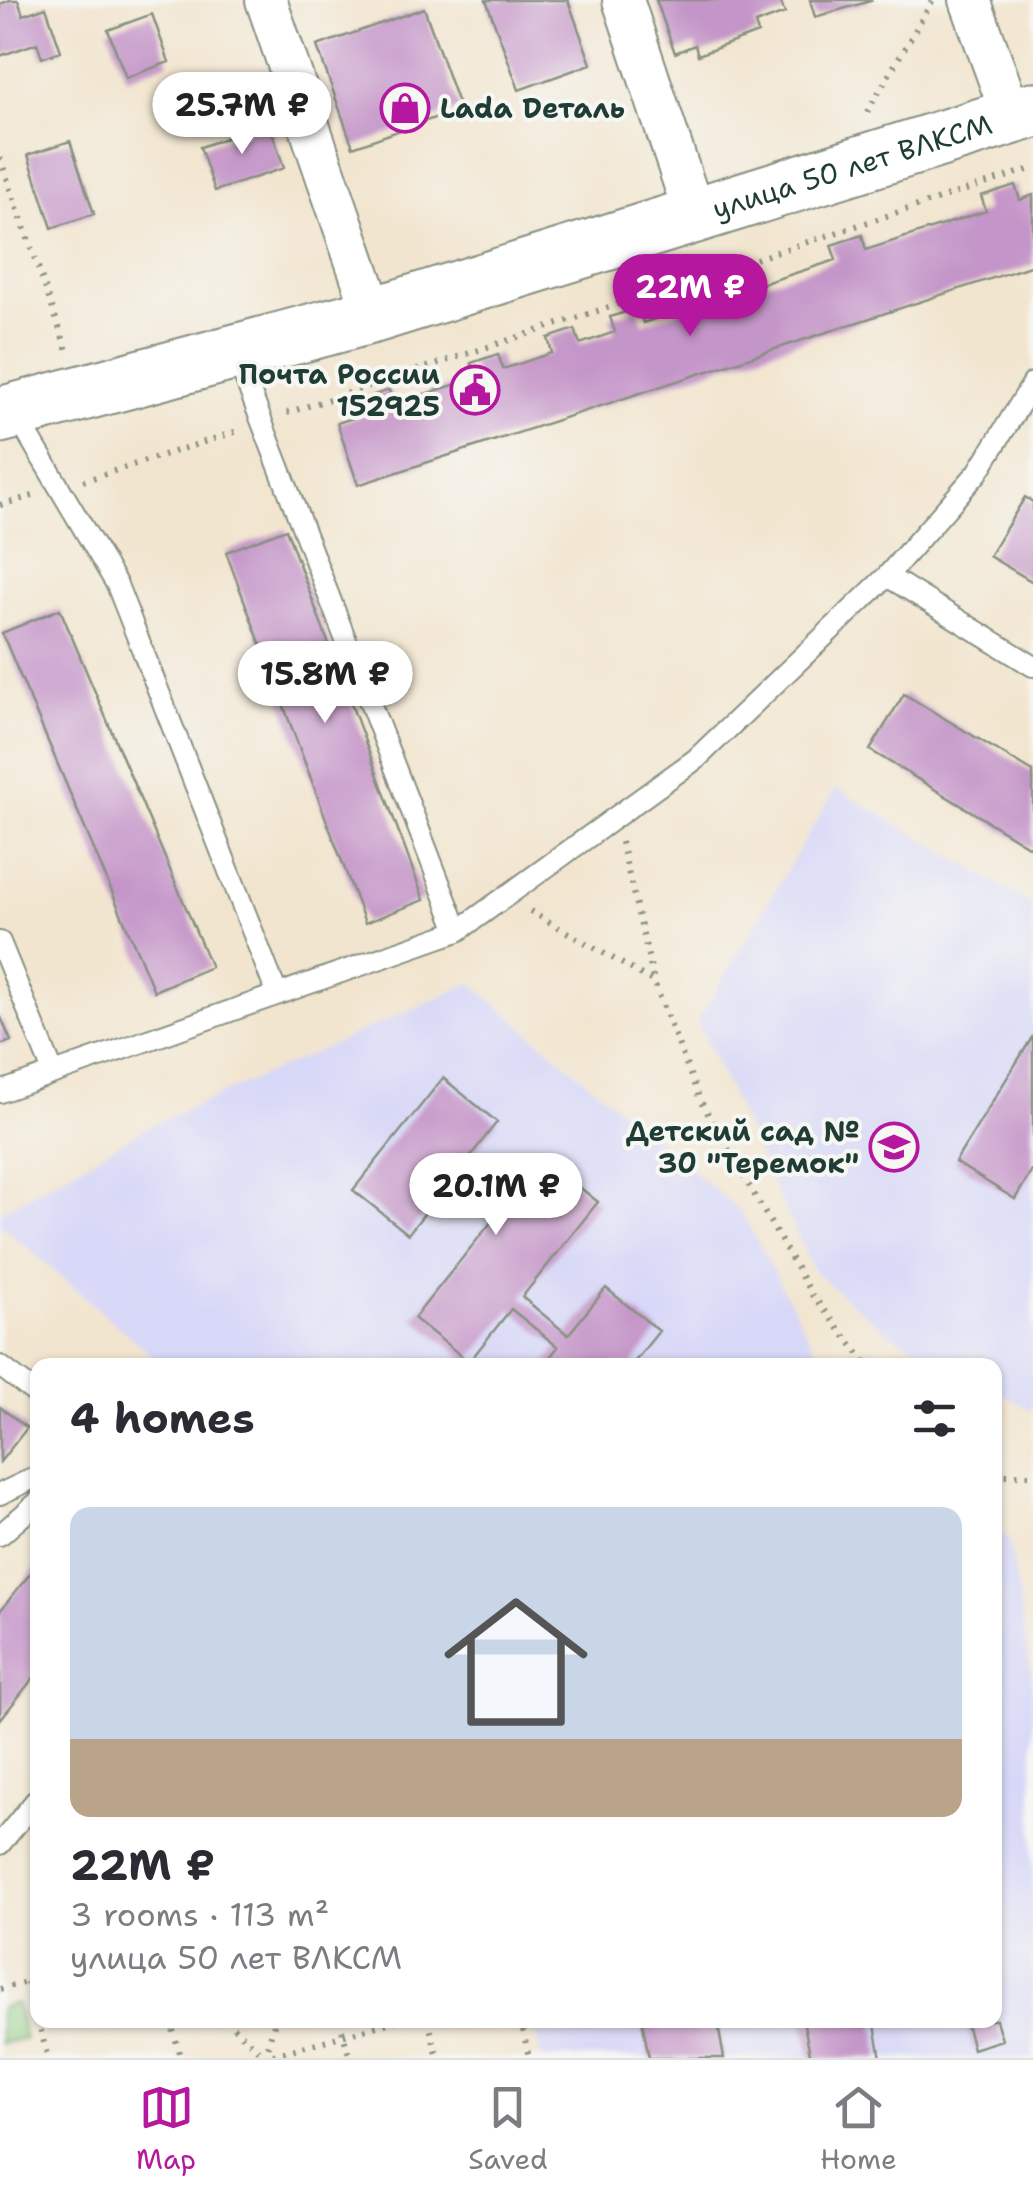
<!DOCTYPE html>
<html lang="en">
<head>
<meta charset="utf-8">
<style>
	:root { --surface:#fff; --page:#f7f7f7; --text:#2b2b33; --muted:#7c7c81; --line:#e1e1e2; --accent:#b5179e }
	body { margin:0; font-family:"Shantell Sans",sans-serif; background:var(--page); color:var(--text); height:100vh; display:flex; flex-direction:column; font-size:38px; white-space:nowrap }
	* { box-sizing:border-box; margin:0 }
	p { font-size:32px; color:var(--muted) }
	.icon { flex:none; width:55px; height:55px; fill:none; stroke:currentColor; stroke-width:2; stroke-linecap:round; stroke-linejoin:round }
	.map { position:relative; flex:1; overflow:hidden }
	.sheet { position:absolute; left:30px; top:1358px; width:972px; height:670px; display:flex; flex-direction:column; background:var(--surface); border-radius:20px; box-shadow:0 2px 8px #0004 }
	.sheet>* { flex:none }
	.price { position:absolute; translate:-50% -85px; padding:0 22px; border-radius:35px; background:#fff; color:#222; font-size:32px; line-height:65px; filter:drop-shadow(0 2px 5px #0008) }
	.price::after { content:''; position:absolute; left:50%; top:60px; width:30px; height:22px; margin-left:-15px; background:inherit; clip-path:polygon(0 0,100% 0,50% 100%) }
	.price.current { background:var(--accent); color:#fff }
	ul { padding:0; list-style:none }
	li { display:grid; align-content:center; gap:20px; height:530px; padding:0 40px }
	li span { display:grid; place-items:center; height:310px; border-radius:20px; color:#555 }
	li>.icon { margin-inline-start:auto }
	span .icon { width:180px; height:180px; fill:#fffc; stroke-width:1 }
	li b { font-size:42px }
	h2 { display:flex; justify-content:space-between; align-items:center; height:120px; padding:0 40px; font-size:42px }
	.tabs { display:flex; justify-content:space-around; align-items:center; height:140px; border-top:2px solid var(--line); background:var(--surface); font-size:28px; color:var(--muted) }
	.tabs a { display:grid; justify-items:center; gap:5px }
	.tabs .current { color:var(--accent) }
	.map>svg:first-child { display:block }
	.built { fill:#d7d7f8 }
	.green { fill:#8fcd83; stroke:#57855c; stroke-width:2.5 }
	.building { fill:#c495c8 }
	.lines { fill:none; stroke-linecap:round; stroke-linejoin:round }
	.lane-casing { stroke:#889182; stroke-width:24 }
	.street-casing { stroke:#889182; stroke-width:44 }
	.secondary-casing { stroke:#889182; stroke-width:59 }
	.path { stroke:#889182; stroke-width:6; stroke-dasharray:2.5 8; stroke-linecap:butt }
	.lane { stroke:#fff; stroke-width:20 }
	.street { stroke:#fff; stroke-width:40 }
	.secondary { stroke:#fff; stroke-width:55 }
	.labels { text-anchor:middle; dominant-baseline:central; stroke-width:8; stroke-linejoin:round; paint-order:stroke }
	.poi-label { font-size:28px; font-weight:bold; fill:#1f3d34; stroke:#f6f6f2; text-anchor:end }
	.street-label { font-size:28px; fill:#1f3d34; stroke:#f6f6f2 }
</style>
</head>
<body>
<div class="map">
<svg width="1033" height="2058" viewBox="0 0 1033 2058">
	<rect width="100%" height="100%" fill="#f6f6f2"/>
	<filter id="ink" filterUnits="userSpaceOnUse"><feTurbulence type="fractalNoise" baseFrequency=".01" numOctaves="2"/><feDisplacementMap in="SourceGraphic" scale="20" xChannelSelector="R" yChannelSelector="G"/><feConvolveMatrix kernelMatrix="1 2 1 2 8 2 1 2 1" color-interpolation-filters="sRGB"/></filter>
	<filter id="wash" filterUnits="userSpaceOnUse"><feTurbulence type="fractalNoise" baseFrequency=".0048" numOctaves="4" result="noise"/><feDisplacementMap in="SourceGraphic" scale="40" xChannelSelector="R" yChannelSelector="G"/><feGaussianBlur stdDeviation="2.25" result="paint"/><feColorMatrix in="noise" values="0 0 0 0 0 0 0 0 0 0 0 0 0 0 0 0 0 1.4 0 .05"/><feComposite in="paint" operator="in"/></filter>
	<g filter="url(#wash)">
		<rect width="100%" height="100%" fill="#f2e5cf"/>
		<!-- built -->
		<path class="built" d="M836 788 1033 905V1411L995 1390V1365H948L887 1332 814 1272 697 1022Z
			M471 983 741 1212 824 1365H163L0 1224V1212L148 1127Z
			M995 1529 1009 1538 1033 1687V2058H542L534 2020H995Z"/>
		<!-- green -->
		<path class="green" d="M16 2003 25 2038 0 2044V2008Z"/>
		<g id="blocks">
			<!-- building -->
			<path class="building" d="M10 0H18L23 15 46 7 61 51 42 58 37 43 0 56V4Z
				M486 0H568L591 64 519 90Z
				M656 0H780L785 13 755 24 758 33 698 55 695 45 675 53Z
				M810 0H870L871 1 815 17Z
				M424 8 460 109 353 147 317 46Z
				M152 14 169 62 126 78 108 30Z
				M269 123 284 168 215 191 200 147Z
				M70 141 94 214 52 228 28 155Z
				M1015 185 1020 200 1033 195V265L358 485 337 423 366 414 362 399 389 390 394 404 476 378 471 363 498 354 503 369 552 353 548 338 575 329 580 344 615 332 610 317 638 308 643 323 723 297 718 282 741 274 746 289 836 260 831 245 862 235 866 250 986 211 981 196Z
				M1025 497 1033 502V582L989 556Z
				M286 529 424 900 365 923 226 552Z
				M60 609 211 967 154 991 2 633Z
				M904 694 1033 772V849L870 750Z
				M0 1015 11 1041 0 1045Z
				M1033 1036V1169L1015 1199 955 1162Z
				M443 1078 497 1122 458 1172 502 1208 543 1158 598 1202 522 1297 568 1335 606 1288 659 1331 632 1365H544L558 1347 511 1309 469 1362 414 1318 493 1220 448 1184 408 1234 353 1190Z
				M0 1407 27 1428 0 1462Z
				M38 1564V1672L0 1720V1611Z
				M642 2020H717L724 2058H649Z
				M803 2020H874L881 2058H811Z
				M965 2020H996L1002 2040 973 2049Z"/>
		</g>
	</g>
	<g filter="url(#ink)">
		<use href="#blocks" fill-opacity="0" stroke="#889182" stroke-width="2.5"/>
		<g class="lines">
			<!-- lane casing -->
			<g class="lane-casing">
				<path id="lane" d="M17 416 117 585 277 994
					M887 576 1033 666
					M458 931 696 759 887 576 978 472 1033 383
					M0 942 53 1072
					M0 1092 458 931 236 355
					M0 1366 38 1395
					M0 1494 38 1476
					M0 1535 38 1502
					M0 1844 38 1798"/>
			</g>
			<!-- street casing -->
			<g class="street-casing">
				<path id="street" d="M266 0 374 315
					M623 0 694 214
					M970 0 1011 114"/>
			</g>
			<!-- secondary casing -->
			<g class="secondary-casing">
				<g id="secondary">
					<path id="s1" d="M0 415 374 315 1033 110"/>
				</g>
			</g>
			<!-- path -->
			<path class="path" d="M867 112 933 0
				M0 158 68 353
				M287 413 1033 168
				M83 481 238 431
				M0 505 33 496
				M621 842 654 981
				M530 911 654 982 700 1100 812 1295 868 1365
				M995 1475H1033
				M27 1982 38 2019
				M0 1989 38 1979
				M38 2020 48 2058
				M170 2020 181 2058
				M226 2020 265 2057
				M339 2020 350 2058
				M428 2020 438 2058
				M521 2020 529 2058
				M265 2057 275 2020
				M263 2058 399 2020"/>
			<!-- lane -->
			<use href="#lane" class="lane"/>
			<!-- street -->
			<use href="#street" class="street"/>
			<!-- secondary -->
			<use href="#secondary" class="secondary"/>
		</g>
	</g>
	<!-- icons -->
	<defs>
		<g id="shop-ring" transform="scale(2.5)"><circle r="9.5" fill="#f6f6f2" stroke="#b5179e" stroke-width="1.5"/><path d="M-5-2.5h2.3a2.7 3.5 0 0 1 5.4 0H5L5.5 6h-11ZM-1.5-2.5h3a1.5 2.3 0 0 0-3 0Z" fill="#b5179e"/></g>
		<g id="civic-ring" transform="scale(2.5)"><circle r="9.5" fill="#f6f6f2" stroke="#b5179e" stroke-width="1.5"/><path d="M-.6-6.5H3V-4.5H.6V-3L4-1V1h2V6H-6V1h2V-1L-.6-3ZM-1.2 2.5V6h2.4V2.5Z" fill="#b5179e"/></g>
		<g id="school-ring" transform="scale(2.5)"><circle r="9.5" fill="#f6f6f2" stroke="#b5179e" stroke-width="1.5"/><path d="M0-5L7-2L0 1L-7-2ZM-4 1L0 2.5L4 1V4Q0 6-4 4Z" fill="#b5179e"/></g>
	</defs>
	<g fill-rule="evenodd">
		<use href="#shop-ring" x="405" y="108"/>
		<use href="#civic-ring" x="475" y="390"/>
		<use href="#school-ring" x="894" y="1147"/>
	</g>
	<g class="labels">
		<!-- poi labels -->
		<g class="poi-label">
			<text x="440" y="108" text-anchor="start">Lada Dеталь</text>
			<text x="440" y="374">Почта России<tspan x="440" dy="32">152925</tspan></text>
			<text x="859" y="1131">Детский сад №<tspan x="859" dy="32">30 "Теремок"</tspan></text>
		</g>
		<!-- street labels -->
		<g class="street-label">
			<text stroke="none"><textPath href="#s1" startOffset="888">улица 50 лет ВЛКСМ</textPath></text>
		</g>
	</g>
</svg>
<b class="price" style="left:242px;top:157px">25.7M ₽</b>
<b class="price current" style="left:690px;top:339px">22M ₽</b>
<b class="price" style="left:325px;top:726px">15.8M ₽</b>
<b class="price" style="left:496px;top:1238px">20.1M ₽</b>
<section class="sheet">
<h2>4 homes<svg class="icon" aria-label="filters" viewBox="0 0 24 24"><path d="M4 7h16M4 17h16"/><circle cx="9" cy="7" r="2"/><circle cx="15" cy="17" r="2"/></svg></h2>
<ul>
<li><span style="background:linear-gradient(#c9d6e8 75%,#b9a48a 0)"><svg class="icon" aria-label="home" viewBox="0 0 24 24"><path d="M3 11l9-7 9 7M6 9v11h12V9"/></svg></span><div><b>22M ₽</b><p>3 rooms · 113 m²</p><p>улица 50 лет ВЛКСМ</p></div></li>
</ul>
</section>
</div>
<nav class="tabs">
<a class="current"><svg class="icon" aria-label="map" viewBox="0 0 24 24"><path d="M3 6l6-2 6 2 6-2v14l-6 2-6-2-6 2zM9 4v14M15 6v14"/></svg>Map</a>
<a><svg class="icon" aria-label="saved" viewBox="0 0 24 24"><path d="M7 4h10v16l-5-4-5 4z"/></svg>Saved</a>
<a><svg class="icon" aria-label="home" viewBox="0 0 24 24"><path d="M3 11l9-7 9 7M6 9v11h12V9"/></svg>Home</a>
</nav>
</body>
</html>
